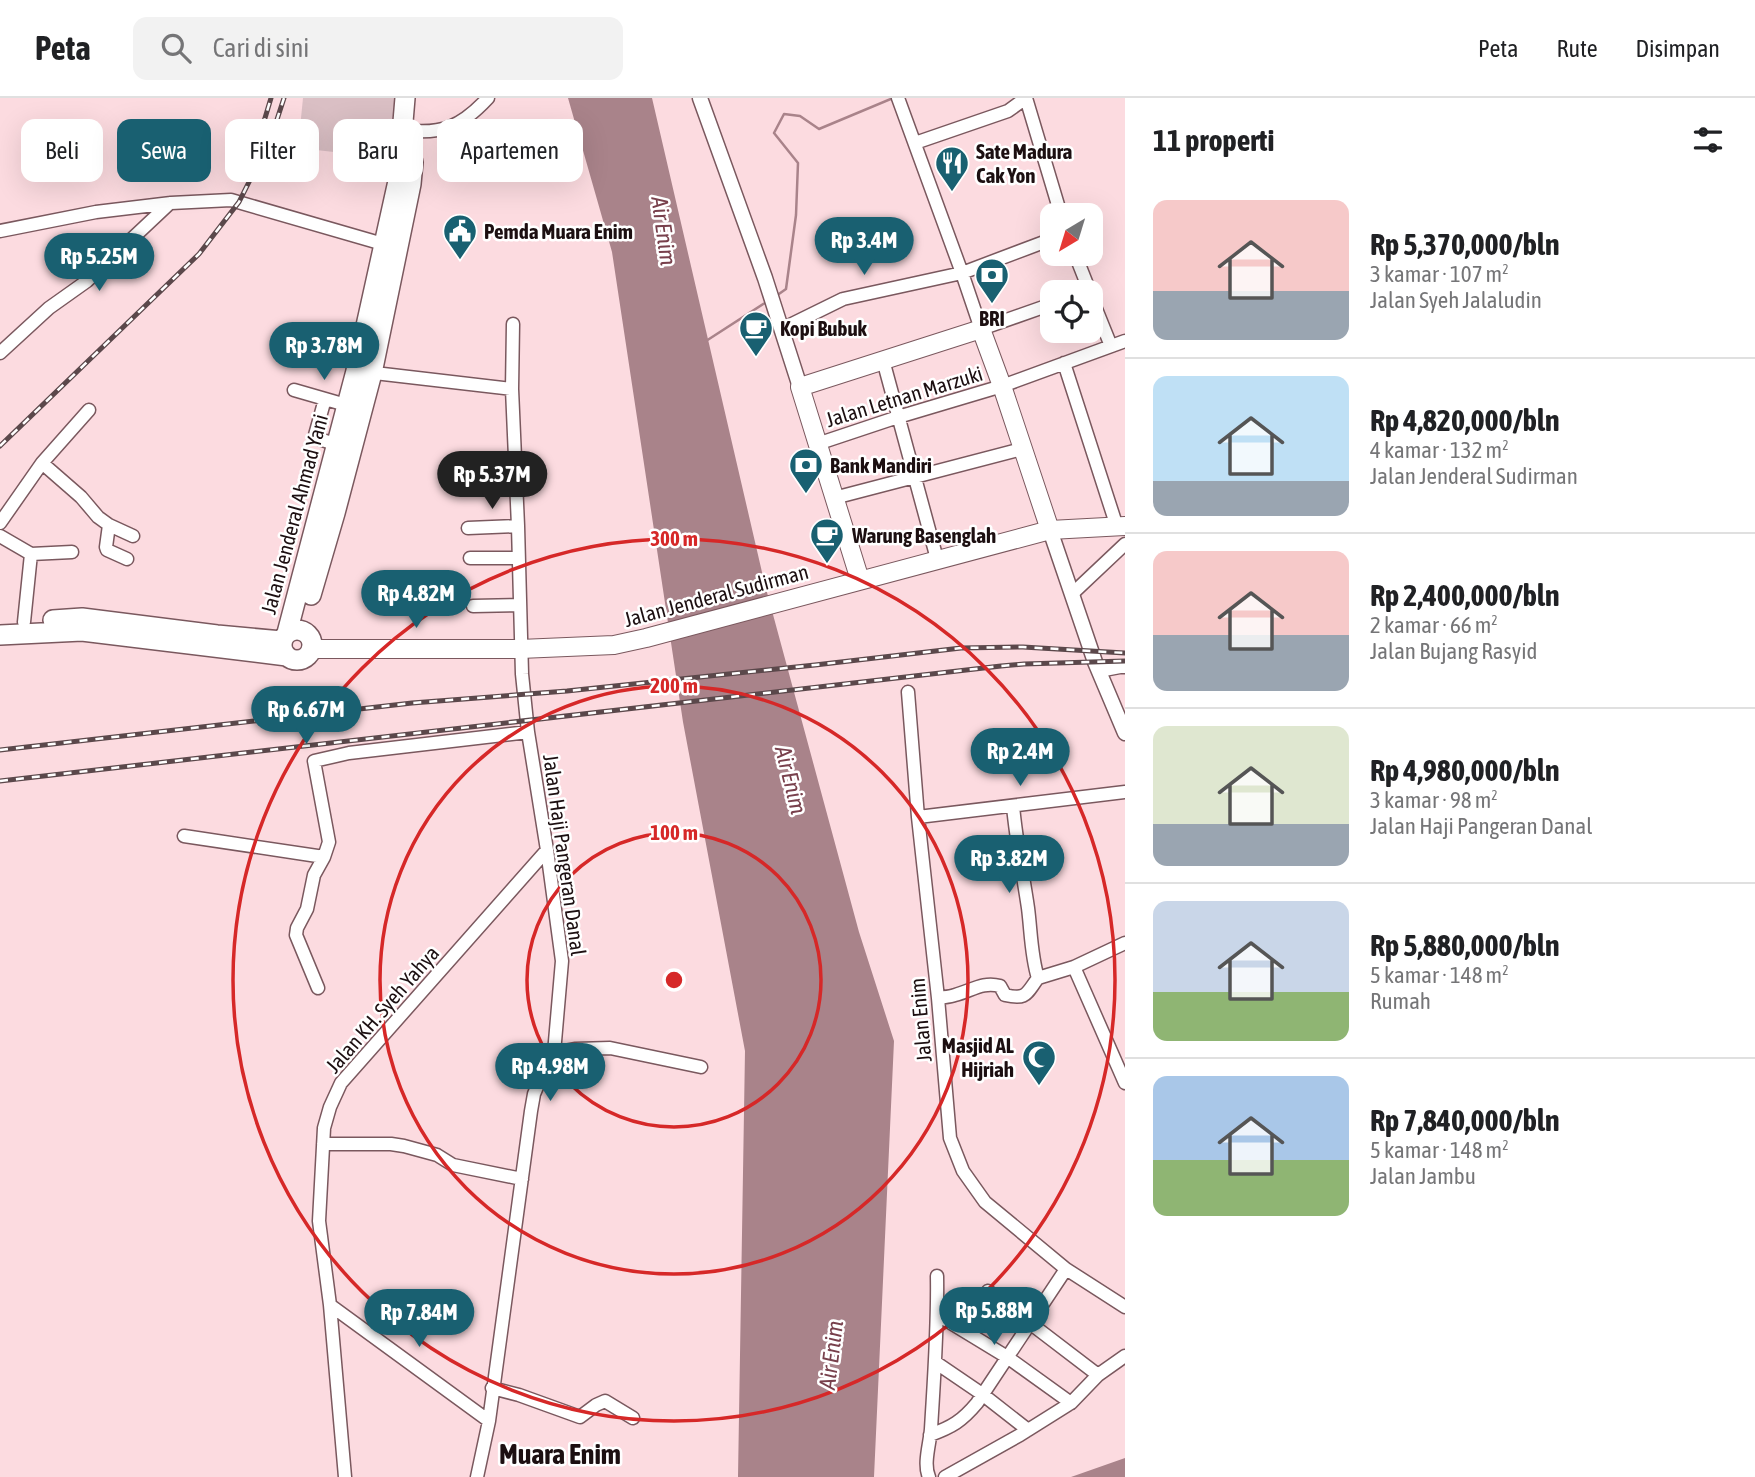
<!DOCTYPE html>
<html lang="id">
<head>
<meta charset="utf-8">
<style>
	:root { --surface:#fff; --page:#f2f2f2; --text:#202124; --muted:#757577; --line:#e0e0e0; --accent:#196071 }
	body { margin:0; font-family:"Asap Condensed",sans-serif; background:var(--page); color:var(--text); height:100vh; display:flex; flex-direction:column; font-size:26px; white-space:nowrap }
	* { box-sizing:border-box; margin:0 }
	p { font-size:23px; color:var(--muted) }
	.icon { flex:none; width:38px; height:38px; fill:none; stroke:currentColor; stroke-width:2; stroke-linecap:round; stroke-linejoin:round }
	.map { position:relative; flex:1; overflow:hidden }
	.details { display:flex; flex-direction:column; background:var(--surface); width:630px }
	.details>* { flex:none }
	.top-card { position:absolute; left:21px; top:21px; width:665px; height:63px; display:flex; gap:14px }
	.needle { width:46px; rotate:218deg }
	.controls { position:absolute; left:1040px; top:105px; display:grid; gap:14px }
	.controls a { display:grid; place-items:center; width:63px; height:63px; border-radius:14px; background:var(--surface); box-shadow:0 7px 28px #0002; font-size:35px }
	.price { position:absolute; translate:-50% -60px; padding:0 16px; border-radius:24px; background:var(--accent); color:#fff; font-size:23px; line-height:46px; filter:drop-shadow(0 2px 4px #0008) }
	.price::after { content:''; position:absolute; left:50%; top:42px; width:21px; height:16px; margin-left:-10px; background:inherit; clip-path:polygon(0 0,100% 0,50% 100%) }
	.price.on { background:#222; color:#fff }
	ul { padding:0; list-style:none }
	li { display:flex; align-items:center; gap:21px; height:175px; padding:0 28px }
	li+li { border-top:2px solid var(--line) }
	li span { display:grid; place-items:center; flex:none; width:196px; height:140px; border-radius:14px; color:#555 }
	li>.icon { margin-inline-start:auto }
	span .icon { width:84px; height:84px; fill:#fffc; stroke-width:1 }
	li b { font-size:30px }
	h2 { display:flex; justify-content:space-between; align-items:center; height:84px; padding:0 28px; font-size:30px }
	.pill { padding:0 24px; border-radius:14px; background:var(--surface); box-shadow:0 7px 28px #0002; font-size:24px; line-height:63px }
	.pill.on { background:var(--accent); color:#fff }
	header { display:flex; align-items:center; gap:42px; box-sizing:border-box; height:98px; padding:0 35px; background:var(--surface); border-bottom:2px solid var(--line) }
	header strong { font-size:33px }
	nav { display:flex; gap:38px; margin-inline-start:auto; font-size:24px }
	.search { width:490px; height:63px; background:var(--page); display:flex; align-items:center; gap:18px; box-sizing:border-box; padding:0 24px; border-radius:14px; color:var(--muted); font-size:26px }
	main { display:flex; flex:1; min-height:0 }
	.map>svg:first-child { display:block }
	.green { fill:#dabfc4 }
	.water { fill:#a9838a }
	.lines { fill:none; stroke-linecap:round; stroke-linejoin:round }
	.stream { stroke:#a9838a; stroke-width:2.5 }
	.minor-casing { stroke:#7a585e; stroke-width:15 }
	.tertiary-casing { stroke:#7a585e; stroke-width:17 }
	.secondary-casing { stroke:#7a585e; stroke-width:20 }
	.trunk-casing { stroke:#7a585e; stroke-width:22 }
	.minor { stroke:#fff; stroke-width:12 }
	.tertiary { stroke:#fff; stroke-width:14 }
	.secondary { stroke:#fff; stroke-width:18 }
	.trunk { stroke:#fff; stroke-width:19 }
	.rail-casing { stroke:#5b484b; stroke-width:5 }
	.rail { stroke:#fff; stroke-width:2.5; stroke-dasharray:8; stroke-linecap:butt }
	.ring { fill:none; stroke:#d62828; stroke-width:3.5 }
	.labels { text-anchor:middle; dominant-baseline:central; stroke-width:5; stroke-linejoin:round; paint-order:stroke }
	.poi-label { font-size:21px; font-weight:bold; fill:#1c0f11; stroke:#fff; text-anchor:start }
	.street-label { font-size:21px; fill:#1c0f11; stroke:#fff }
	.water-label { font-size:23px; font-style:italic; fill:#78404c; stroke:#fff }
	.district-label { font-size:28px; font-weight:bold; fill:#1c0f11; stroke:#fff }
	.centre { fill:#d62828; stroke:#fff; stroke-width:3.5 }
	.ring-label { font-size:21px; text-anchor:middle; font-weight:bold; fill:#d62828; stroke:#fff; stroke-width:5; stroke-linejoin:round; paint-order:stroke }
</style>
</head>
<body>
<header>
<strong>Peta</strong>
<div class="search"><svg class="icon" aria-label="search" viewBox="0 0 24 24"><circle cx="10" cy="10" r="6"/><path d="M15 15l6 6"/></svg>Cari di sini</div>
<nav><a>Peta</a><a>Rute</a><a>Disimpan</a></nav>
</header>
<main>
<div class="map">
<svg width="1125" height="1379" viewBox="0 0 1125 1379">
	<rect width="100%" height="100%" fill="#fcdbe0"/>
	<!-- green -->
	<path class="green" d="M303 0H395L388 60 298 50Z"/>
	<!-- water -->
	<path class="water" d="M568 0H652L765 487 859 834 894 943 874 1379H738L745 953 683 624 612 154Z
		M1125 1360V1379H1071Z"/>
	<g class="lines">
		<!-- stream -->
		<path class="stream" d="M776 198 786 191 796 117 798 65 774 35 784 16 800 18 819 31 893 0
			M706 243 768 203"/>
		<!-- minor casing -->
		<g class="minor-casing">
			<path id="minor" d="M898 0 962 175 981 231 1052 206
				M1026 0 1061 117
				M403 32C442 37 461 29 488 0
				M915 45 1008 13 1026 0
				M0 133 96 114 171 105 231 102 390 148
				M1075 156 1090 194
				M1090 196 1111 248
				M782 231 843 201 962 175 1052 141
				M0 255 49 210 87 183 170 105
				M883 262 937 461
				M1064 265 1117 429
				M366 274 512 291
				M294 292 346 307
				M325 301 315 337 319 341 335 346
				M817 346 898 319 1002 288 1125 243
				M42 365 81 399 98 419 109 427 133 438
				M834 400 1022 351
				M0 425 42 365 89 312
				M109 427 106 449 107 452 127 461
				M468 430 518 428
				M0 438 31 456 24 524
				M31 456 72 454
				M470 460H518
				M1072 496 1125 446
				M473 508 520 507
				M1099 573 1120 569H1125
				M908 594 918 719 938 900 950 1040 963 1073 985 1104 1066 1171 1125 1209
				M1013 708C1016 742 1023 776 1028 810 1031 833 1031 858 1038 880
				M918 719 1125 694
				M184 738 324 759 329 744 314 663 349 655 528 634
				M1074 869 1125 985
				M1038 880 1074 869 1125 845
				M318 890 296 837 297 830 307 811 314 777 324 759
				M938 900C944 899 950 899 955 897 971 893 983 883 1000 888L1005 897C1027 902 1026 896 1038 880
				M554 955 576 951 610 950 701 969
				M323 1046H391L404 1048 437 1057 453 1067 522 1081
				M988 1193 1098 1277
				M330 1207 489 1323
				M938 1217 1007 1259 1071 1305
				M935 1264 982 1296 1028 1332
				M492 1290 519 1297 580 1319 596 1307 605 1303 633 1320
				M930 1337C952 1329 962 1323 977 1305L1066 1171
				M345 1379 330 1207 319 1123 324 1030 330 1009 341 985 547 752
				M477 1379 489 1323 531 1013 534 996 542 977 554 955 562 863 547 752 528 634 522 576 518 428 512 291 513 226
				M929 1379C923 1366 930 1345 931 1331 934 1280 938 1229 937 1178
				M945 1379 1020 1337 1071 1305 1098 1277 1125 1258"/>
		</g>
		<!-- tertiary casing -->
		<g class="tertiary-casing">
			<path id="tertiary" d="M700 0 765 180 800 289
				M1050 432 1095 564 1125 635"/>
		</g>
		<!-- secondary casing -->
		<g class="secondary-casing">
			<path id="secondary" d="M860 482 800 289 981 231 1002 288 1050 432
				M311 551H520L614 547 646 540 1050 432 1125 428"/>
		</g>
		<!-- trunk casing -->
		<g class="trunk-casing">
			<path id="trunk" d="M311 497 335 415 372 275 411 86 413 64
				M53 522 82 520 217 537 282 543
				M282 547a15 15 0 1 1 30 0a15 15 0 1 1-30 0Z
				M287 535 356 273 398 83 405 0
				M0 537 82 533 287 558"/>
		</g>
		<!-- minor -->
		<use href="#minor" class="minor"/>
		<!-- tertiary -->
		<use href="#tertiary" class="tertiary"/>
		<!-- secondary -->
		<use href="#secondary" class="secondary"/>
		<!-- trunk -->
		<use href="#trunk" class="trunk"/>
		<!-- rail casing -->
		<g class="rail-casing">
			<path id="rail" d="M252 58 256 50 271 0
				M0 348 199 156 239 104 271 40 284 0
				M0 652 412 605 567 593 815 567 961 550 1023 549 1125 555
				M0 683 1001 568 1024 566 1125 563"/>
		</g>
		<!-- rail -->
		<use href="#rail" class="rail"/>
	</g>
	<!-- distance rings -->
	<g class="ring">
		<circle cx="674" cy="882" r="147"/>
		<circle cx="674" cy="882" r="294"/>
		<circle cx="674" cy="882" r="441"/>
	</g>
	<!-- icons -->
	<defs>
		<g id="restaurant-pin" transform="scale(1.75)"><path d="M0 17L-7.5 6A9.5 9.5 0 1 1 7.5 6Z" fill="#196071" stroke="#fff"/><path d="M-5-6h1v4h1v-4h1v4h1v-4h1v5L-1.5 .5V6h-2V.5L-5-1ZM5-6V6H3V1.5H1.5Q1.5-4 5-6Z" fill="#fff"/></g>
		<g id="civic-pin" transform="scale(1.75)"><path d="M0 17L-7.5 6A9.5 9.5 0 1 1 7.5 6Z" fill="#196071" stroke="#fff"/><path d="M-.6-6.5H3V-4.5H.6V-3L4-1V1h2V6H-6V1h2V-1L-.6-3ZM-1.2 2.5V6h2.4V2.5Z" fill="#fff"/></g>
		<g id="bank-pin" transform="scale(1.75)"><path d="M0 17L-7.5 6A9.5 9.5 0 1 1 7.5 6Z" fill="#196071" stroke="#fff"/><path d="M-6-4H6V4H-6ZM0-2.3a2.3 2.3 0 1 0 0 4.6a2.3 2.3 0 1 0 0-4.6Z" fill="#fff"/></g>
		<g id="cafe-pin" transform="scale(1.75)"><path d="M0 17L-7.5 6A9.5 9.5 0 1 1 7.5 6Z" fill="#196071" stroke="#fff"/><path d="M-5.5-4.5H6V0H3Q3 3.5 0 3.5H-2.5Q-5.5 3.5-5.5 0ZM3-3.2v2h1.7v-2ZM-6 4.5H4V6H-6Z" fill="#fff"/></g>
		<g id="mosque-pin" transform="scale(1.75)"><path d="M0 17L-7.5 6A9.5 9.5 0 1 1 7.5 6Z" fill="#196071" stroke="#fff"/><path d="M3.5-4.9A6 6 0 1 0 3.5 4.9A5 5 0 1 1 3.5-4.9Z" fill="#fff"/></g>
	</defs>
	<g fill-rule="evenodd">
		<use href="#restaurant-pin" x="952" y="65"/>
		<use href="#civic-pin" x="460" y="133"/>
		<use href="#bank-pin" x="992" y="177"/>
		<use href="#cafe-pin" x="756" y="230"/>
		<use href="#bank-pin" x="806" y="367"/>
		<use href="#cafe-pin" x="827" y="437"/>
		<use href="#mosque-pin" x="1039" y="959"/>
	</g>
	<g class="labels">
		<!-- poi labels -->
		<g class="poi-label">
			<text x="976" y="53">Sate Madura<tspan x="976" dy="24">Cak Yon</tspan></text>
			<text x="484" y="133">Pemda Muara Enim</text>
			<text x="992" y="220" text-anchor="middle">BRI</text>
			<text x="780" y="230">Kopi Bubuk</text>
			<text x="830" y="367">Bank Mandiri</text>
			<text x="852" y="437">Warung Basenglah</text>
			<text x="1014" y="947" text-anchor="end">Masjid AL<tspan x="1014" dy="24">Hijriah</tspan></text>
		</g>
		<!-- street labels -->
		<g class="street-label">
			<text transform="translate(904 298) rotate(-17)">Jalan Letnan Marzuki</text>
			<text transform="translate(294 416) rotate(-75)">Jalan Jenderal Ahmad Yani</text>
			<text transform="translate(716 497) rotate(-15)">Jalan Jenderal Sudirman</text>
			<text transform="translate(565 757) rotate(82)">Jalan Haji Pangeran Danal</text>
			<text transform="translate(382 911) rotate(-49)">Jalan KH. Syeh Yahya</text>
			<text transform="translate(920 922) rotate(-95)">Jalan Enim</text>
		</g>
		<!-- water labels -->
		<g class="water-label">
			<text transform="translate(664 133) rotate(82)">Air Enim</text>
			<text transform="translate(791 682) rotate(76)">Air Enim</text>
			<text transform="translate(831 1257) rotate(-83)">Air Enim</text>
		</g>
		<!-- district labels -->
		<g class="district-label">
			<text x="560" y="1356">Muara Enim</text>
		</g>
	</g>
	<circle cx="674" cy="882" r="10" class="centre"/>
	<g class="ring-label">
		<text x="674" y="448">300 m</text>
		<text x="674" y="595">200 m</text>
		<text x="674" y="742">100 m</text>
	</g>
</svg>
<div class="controls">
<a><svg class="needle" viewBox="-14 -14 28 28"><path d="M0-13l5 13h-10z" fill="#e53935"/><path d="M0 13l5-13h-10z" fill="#757577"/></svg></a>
<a><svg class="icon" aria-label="locate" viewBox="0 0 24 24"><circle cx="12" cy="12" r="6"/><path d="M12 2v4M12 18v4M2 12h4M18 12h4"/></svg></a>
</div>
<b class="price" style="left:864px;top:179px">Rp 3.4M</b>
<b class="price" style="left:99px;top:195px">Rp 5.25M</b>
<b class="price" style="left:324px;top:284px">Rp 3.78M</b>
<b class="price on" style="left:492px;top:413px">Rp 5.37M</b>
<b class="price" style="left:416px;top:532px">Rp 4.82M</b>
<b class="price" style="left:306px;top:648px">Rp 6.67M</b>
<b class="price" style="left:1020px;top:690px">Rp 2.4M</b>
<b class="price" style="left:1009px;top:797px">Rp 3.82M</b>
<b class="price" style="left:550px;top:1005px">Rp 4.98M</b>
<b class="price" style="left:994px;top:1249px">Rp 5.88M</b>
<b class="price" style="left:419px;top:1251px">Rp 7.84M</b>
<div class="top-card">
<a class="pill">Beli</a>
<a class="pill on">Sewa</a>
<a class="pill">Filter</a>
<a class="pill">Baru</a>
<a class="pill">Apartemen</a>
</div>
</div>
<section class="details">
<h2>11 properti<svg class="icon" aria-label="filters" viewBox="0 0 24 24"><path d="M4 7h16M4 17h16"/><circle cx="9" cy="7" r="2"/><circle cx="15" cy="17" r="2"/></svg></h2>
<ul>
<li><span style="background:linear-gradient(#f6c9c9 65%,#9aa5b1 0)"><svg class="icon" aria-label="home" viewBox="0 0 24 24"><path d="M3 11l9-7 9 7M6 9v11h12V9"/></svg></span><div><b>Rp 5,370,000/bln</b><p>3 kamar · 107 m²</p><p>Jalan Syeh Jalaludin</p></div></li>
<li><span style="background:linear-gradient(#bfe0f5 75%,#9aa5b1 0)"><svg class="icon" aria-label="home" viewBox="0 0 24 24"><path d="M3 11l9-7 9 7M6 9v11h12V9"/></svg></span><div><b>Rp 4,820,000/bln</b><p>4 kamar · 132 m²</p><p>Jalan Jenderal Sudirman</p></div></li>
<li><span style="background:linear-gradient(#f6c9c9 60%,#9aa5b1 0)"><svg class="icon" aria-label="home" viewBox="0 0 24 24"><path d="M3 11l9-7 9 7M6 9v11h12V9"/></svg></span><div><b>Rp 2,400,000/bln</b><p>2 kamar · 66 m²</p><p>Jalan Bujang Rasyid</p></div></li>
<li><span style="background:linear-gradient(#dfe7d0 70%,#9aa5b1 0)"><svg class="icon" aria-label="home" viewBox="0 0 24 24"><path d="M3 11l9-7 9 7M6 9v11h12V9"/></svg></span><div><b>Rp 4,980,000/bln</b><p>3 kamar · 98 m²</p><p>Jalan Haji Pangeran Danal</p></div></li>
<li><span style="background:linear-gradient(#c9d6e8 65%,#8fb573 0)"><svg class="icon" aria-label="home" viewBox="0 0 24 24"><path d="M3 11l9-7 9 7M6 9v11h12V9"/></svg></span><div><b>Rp 5,880,000/bln</b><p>5 kamar · 148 m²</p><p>Rumah</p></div></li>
<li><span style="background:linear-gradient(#a9c7e8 60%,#8fb573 0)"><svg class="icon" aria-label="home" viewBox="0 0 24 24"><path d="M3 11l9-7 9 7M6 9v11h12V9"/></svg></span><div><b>Rp 7,840,000/bln</b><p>5 kamar · 148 m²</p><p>Jalan Jambu</p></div></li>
</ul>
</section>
</main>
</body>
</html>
